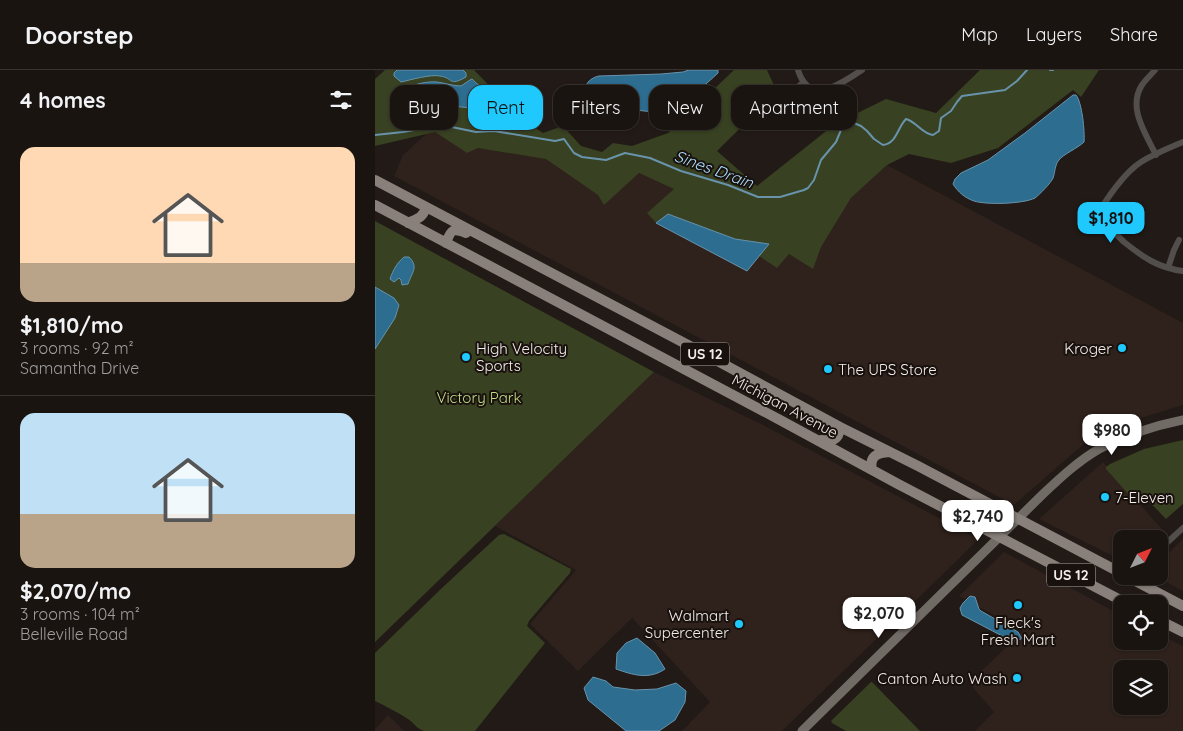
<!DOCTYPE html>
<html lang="en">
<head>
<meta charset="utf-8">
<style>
	:root { --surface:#1a1410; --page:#27211e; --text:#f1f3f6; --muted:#9f9e9f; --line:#383330; --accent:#1fc9fd }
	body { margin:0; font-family:Quicksand,sans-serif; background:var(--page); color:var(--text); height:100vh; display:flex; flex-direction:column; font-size:19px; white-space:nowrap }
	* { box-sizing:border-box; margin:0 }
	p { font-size:16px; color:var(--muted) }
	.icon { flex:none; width:28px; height:28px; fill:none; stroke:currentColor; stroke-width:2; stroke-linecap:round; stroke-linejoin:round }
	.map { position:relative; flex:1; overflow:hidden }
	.panel { display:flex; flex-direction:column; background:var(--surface); width:375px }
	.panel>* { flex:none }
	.guide { position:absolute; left:15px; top:15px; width:475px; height:45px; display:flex; gap:10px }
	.needle { width:32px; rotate:48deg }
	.tools { position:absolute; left:738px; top:460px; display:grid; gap:10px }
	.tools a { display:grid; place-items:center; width:55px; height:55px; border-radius:10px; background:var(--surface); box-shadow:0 1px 4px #0004,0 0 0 1px var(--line); font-size:25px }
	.price { position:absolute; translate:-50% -42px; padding:0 11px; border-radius:10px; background:#fff; color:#222; font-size:16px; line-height:32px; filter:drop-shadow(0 1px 2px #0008) }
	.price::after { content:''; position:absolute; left:50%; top:30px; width:15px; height:11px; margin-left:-8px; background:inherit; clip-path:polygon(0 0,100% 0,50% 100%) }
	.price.active { background:var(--accent); color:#111 }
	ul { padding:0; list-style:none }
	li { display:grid; align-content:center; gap:10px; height:265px; padding:0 20px }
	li+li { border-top:1px solid var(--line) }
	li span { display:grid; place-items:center; height:155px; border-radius:15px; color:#555 }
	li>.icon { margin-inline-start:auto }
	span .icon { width:90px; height:90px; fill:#fffc; stroke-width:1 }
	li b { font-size:21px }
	h2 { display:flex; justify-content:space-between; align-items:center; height:60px; padding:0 20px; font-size:21px }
	.chip { padding:0 18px; border-radius:15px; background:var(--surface); box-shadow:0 1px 4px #0004,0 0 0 1px var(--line); font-size:18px; line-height:45px }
	.chip.active { background:var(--accent); color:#111 }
	header { display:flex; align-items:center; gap:30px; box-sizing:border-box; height:70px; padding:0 25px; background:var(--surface); border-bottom:1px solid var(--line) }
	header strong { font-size:24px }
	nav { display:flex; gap:28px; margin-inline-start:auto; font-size:18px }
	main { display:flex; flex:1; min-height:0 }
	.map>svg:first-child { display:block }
	.built { fill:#2f211b; fill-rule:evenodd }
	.green { fill:#384121 }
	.water { fill:#2d6d90; stroke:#6893ab }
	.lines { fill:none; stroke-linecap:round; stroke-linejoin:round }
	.stream { stroke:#6893ab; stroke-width:2 }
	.minor { stroke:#524e4c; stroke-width:6 }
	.secondary { stroke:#716b66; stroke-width:9 }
	.primary { stroke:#89807b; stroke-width:10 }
	.poi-dot { fill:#1fc9fd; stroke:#19110d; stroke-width:2 }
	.labels { text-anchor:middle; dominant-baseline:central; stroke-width:4; stroke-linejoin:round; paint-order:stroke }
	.shield { fill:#19110d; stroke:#b2aba8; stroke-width:1 }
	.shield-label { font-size:14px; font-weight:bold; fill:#f3edea }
	.poi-label { font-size:15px; fill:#f3edea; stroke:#19110d; text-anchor:start }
	.park-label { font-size:15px; fill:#c3dd86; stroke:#19110d }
	.street-label { font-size:15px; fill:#f3edea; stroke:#19110d }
	.water-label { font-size:16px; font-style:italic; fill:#aadefe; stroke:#19110d }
</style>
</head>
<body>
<header>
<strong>Doorstep</strong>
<nav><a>Map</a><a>Layers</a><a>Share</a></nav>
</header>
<main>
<section class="panel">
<h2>4 homes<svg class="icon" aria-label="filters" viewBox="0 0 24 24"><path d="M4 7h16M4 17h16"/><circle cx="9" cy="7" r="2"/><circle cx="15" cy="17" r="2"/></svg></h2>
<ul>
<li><span style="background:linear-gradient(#ffd9b3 75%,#b9a48a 0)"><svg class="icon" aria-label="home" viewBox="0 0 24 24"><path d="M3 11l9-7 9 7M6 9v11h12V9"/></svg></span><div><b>$1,810/mo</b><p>3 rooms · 92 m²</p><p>Samantha Drive</p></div></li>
<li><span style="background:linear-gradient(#bfe0f5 65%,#b9a48a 0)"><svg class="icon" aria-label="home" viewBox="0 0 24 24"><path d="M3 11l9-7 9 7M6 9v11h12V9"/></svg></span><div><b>$2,070/mo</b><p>3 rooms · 104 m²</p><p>Belleville Road</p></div></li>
</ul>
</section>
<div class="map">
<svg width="808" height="661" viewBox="0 0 808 661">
	<rect width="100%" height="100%" fill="#221a16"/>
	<!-- built -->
	<path class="built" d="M60 56 259 92 445 177 476 128 512 95 808 253V335L746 354 710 373 639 435 19 106 28 85Z
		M279 302 386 354 604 469 407 661H307L335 632 257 548 203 601 155 554 201 500 120 456Z
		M728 392 792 465 784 473V469H746V490L664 449Z
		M808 469V521L780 506H784V492Z
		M629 482 746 545V571H784V564L808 576V661H600L619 642 594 613 648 561 584 526ZM746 599H784V636H746Z
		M13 645 29 661H0V659Z"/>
	<!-- green -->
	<path class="green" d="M10 0H99L147 49 168 63 188 56 206 76 227 82 238 73 257 76 293 63 359 0H392L402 22 342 81 382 116 460 54 511 29 561 43 605 0H724L706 27 698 20 623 78 576 93 534 84 512 95 476 128 446 177 438 199 414 184 402 198 384 186 394 174 360 169 293 144 281 153 272 143 299 119 264 103 229 135 223 125 171 89 103 78 92 83 60 62 0 76V9Z
		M0 151 279 302 0 572Z
		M808 370V434L791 449C779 437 774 428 755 426L731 399V397L735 394 769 379Z
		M129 464 196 499 195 503 154 551 152 556 170 573 100 661H49C42 659 39 653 33 649 22 642 12 637 0 631V583L68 517 124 465Z
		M496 612H497L545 661H471L457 653 456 651Z"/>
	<!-- water -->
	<path class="water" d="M22 0H88L91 3V7C73 17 79 8 65 6 56 4 35 10 26 12L19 6V3Z
		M314 0H343V3L298 44 222 36C220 34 214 31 212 28 206 17 214 8 224 6L286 4 308 2Z
		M97 9C105 17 122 29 119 40L43 33 29 18C40 15 50 11 62 12 70 13 78 16 86 16L95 10Z
		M698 25H701C707 32 710 62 709 72 703 78 687 85 684 90 680 94 680 103 678 108 676 113 664 125 660 128 648 134 611 135 599 131 590 128 583 122 578 114L580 109 586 103 613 90 650 63Z
		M293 144 360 169 394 174 372 201 281 153Z
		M29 187H34C44 197 37 202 33 214L27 215 26 210 24 208 19 212 15 209C18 200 22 193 29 187Z
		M0 217 19 228 24 235 20 248 0 279Z
		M595 526 600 527 604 539 606 541 643 562 646 567V569L640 571 633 569 587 545 585 538 588 533Z
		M262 568 280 583 290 599C274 610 258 605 241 599L242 583 251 573Z
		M218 607 231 611 238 617 260 620 282 619 301 613 311 621 310 632 300 650 284 661H251L213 630 209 618Z"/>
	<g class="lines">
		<!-- stream -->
		<path class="stream" d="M675 0H678
			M0 65 28 62 67 55 101 62 119 61 180 71 189 69 199 83 207 87 231 90 250 83 275 88 306 101 353 115 383 127H405L429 120 433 118 439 110 446 90 461 72 466 60 472 54 479 53 486 56 492 61 499 69 508 75C522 73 522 58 531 49 542 52 547 64 558 65L564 61 566 48 576 41 582 32 587 26 630 20 642 11 652 0"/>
		<!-- minor -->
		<path class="minor" d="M423 0C435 38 466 13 487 0
			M780 0C776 5 771 9 767 15 752 38 771 64 781 85
			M388 56 394 42 399 35 428 13
			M725 140 710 148 709 153 711 158C718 160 724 156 730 158 738 160 744 167 749 172 768 187 783 198 808 201
			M729 157 723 152 722 146C731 129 750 102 766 92 779 84 794 78 808 72
			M793 198 799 180 804 170
			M784 480 808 458"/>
		<!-- secondary -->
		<path class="secondary" d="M427 661 667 425C684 409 703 391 724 379 751 365 778 356 808 350"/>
		<!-- primary -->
		<path class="primary" d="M0 110 313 275 465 357 543 396 746 503
			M0 135 405 350 523 414 753 534
			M33 153C44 148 47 148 51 138
			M71 173C76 159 78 158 91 163
			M446 370C458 371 464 371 465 357
			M497 400C494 386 502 383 514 382
			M751 506 808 536
			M784 550 808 562"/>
	</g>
	<!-- markers -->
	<g class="poi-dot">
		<circle cx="747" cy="278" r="5"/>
		<circle cx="91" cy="287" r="5"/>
		<circle cx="453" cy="299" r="5"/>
		<circle cx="730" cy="427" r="5"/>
		<circle cx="643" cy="535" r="5"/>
		<circle cx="364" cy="554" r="5"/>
		<circle cx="642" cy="608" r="5"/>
	</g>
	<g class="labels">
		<!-- shield labels -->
		<g class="shield">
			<rect x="306" y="272.5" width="48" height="23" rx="4"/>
			<rect x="672" y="493.5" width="48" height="23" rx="4"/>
		</g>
		<g class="shield-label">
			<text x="330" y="284">US 12</text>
			<text x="696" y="505">US 12</text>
		</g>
		<!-- poi labels -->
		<g class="poi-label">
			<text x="101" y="278">High Velocity<tspan x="101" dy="17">Sports</tspan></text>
			<text x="737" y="278" text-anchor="end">Kroger</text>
			<text x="463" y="299">The UPS Store</text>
			<text x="740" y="427">7-Eleven</text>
			<text x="354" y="545" text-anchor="end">Walmart<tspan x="354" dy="17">Supercenter</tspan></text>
			<text x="643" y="552" text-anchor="middle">Fleck's<tspan x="643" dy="17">Fresh Mart</tspan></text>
			<text x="632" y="608" text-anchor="end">Canton Auto Wash</text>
		</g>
		<!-- park labels -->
		<g class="park-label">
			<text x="104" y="327">Victory Park</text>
		</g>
		<!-- street labels -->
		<g class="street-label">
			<text transform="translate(410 336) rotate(28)">Michigan Avenue</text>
		</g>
		<!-- water labels -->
		<g class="water-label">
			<text transform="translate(339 99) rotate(20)">Sines Drain</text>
		</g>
	</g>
</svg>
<div class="tools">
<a><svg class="needle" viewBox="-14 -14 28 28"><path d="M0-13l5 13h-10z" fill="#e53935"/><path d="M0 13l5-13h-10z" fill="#9f9e9f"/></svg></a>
<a><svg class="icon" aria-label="locate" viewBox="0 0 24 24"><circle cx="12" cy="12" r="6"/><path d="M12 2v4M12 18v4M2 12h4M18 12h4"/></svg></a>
<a><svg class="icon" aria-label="layers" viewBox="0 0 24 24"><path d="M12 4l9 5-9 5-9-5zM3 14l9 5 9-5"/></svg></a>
</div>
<b class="price active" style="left:736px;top:174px">$1,810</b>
<b class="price" style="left:737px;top:386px">$980</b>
<b class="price" style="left:603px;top:472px">$2,740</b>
<b class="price" style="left:504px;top:569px">$2,070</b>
<div class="guide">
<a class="chip">Buy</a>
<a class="chip active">Rent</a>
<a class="chip">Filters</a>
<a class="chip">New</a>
<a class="chip">Apartment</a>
</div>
</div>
</main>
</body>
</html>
